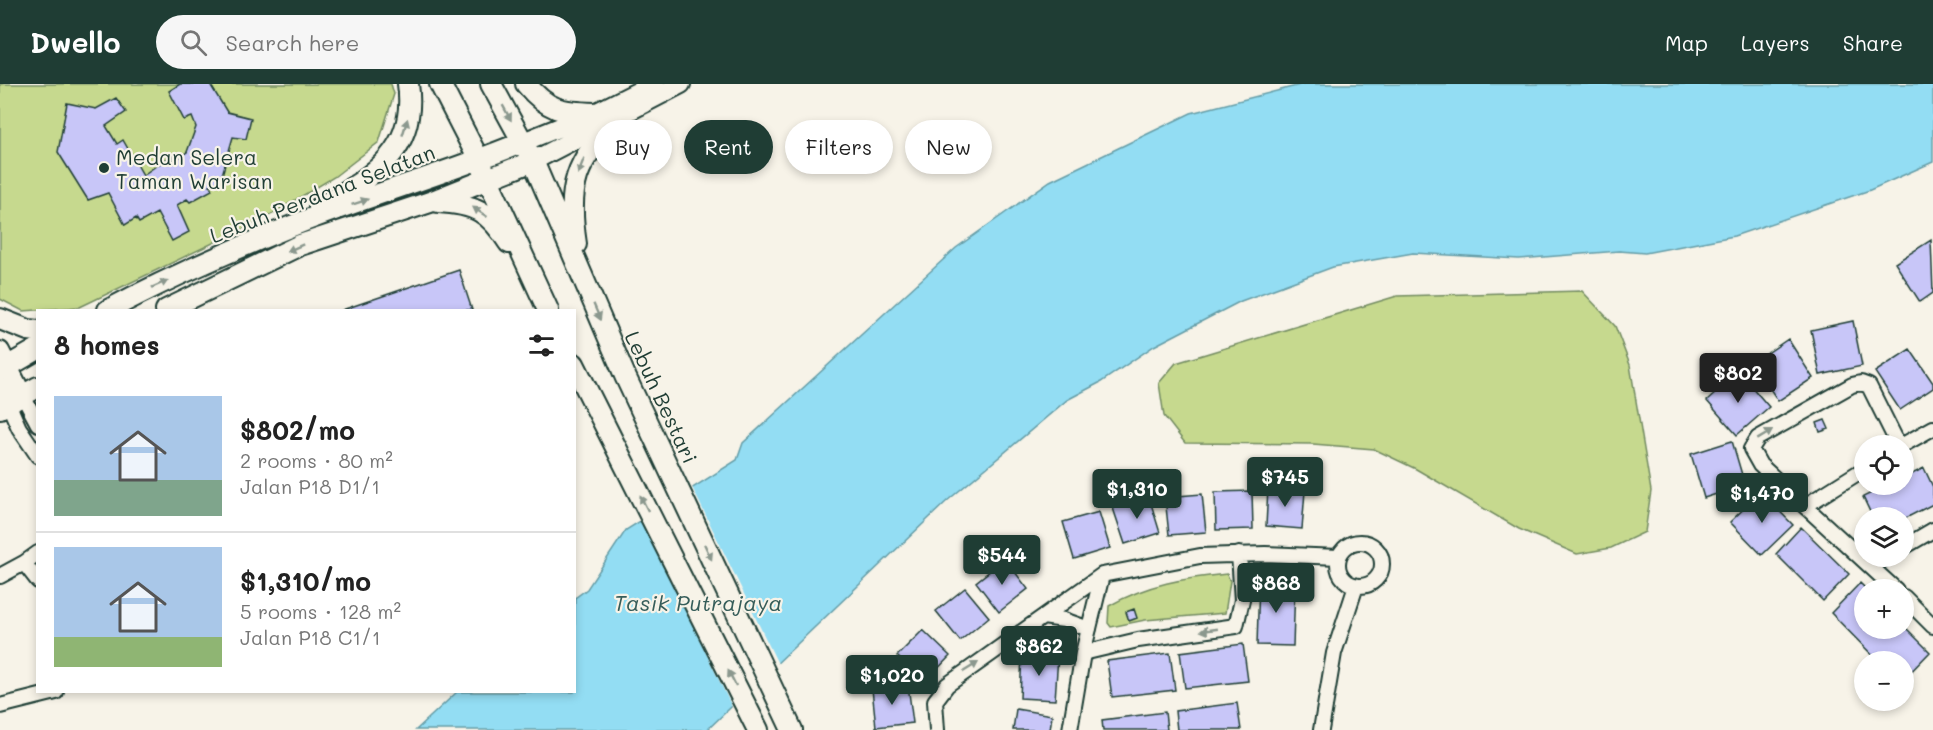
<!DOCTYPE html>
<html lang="en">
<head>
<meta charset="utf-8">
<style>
	:root { --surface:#fff; --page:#f6f6f6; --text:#222; --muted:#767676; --line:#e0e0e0; --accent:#1f3d34 }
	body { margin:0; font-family:Mali,sans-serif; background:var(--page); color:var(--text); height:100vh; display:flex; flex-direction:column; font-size:22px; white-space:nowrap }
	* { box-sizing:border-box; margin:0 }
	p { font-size:20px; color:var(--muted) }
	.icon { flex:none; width:33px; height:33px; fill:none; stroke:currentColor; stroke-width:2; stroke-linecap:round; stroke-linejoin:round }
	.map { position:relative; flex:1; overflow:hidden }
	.side { position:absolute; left:36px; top:225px; width:540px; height:384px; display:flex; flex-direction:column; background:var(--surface); border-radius:0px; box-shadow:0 3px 9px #0003 }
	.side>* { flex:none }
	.top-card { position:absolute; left:594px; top:36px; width:570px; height:54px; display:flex; gap:12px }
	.controls { position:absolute; left:1854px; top:351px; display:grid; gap:12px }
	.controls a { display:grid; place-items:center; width:60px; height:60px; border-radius:50%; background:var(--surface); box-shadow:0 3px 9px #0003; font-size:30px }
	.price { position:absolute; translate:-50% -51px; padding:0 14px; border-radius:6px; background:var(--accent); color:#fff; font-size:20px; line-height:39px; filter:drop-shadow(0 2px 3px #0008) }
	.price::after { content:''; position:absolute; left:50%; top:36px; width:18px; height:14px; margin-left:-9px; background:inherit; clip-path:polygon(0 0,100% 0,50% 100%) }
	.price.current { background:#222; color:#fff }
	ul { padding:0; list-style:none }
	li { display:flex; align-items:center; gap:18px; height:150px; padding:0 18px }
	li+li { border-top:2px solid var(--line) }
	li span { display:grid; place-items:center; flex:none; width:168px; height:120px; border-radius:0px; color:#555 }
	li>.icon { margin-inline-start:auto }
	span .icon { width:72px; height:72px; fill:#fffc; stroke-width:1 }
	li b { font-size:26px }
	h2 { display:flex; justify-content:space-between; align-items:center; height:72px; padding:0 18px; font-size:26px }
	.chip { padding:0 21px; border-radius:27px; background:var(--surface); box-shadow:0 3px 9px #0003; font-size:21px; line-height:54px }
	.chip.current { background:var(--accent); color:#fff }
	header { display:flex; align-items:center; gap:36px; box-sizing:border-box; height:84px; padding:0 30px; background:var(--accent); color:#fff }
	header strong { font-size:28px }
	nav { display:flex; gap:33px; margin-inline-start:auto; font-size:21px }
	.search { width:420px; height:54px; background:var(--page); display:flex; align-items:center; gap:15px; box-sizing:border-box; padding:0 21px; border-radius:33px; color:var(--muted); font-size:22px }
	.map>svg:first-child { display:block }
	.green { fill:#c6d98e; stroke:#728b61; stroke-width:1.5 }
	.water { fill:#93ddf3; stroke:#659da7; stroke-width:1.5 }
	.pier { fill:#f7f3e8 }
	.building { fill:#c8c6f8; stroke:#1f3d34; stroke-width:1.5 }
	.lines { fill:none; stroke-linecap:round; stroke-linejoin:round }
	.minor-casing { stroke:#1f3d34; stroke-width:18 }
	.tertiary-casing { stroke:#1f3d34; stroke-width:22 }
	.secondary-casing { stroke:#1f3d34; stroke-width:24 }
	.minor { stroke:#f7f3e8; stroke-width:14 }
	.tertiary { stroke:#f7f3e8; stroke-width:18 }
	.secondary { stroke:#f7f3e8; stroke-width:20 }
	.oneway { fill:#8b988e }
	.poi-dot { fill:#1f3d34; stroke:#f7f3e8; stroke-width:2 }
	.labels { text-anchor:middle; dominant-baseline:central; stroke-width:4.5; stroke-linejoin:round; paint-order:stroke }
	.poi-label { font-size:21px; fill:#1f3d34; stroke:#f7f3e8; text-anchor:start }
	.street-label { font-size:21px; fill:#1f3d34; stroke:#f7f3e8 }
	.water-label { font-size:22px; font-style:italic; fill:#365d5a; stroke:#f7f3e8 }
</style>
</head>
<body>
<header>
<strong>Dwello</strong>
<div class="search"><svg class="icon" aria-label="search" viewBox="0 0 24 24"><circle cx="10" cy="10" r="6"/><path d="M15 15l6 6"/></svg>Search here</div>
<nav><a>Map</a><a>Layers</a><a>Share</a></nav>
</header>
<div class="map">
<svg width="1933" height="646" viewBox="0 0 1933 646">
	<rect width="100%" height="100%" fill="#f7f3e8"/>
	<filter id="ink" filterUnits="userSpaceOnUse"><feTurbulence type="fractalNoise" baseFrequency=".0167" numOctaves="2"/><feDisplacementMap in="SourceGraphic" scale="12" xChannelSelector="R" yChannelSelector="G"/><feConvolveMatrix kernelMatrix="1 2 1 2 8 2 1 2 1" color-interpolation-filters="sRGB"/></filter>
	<g filter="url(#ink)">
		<!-- green -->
		<path class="green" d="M0 0H391L394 10 379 58 334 93 267 133 80 223 23 227 0 215Z
			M1582 207 1615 242 1630 281 1651 407 1645 448 1611 464 1577 470 1519 445 1416 385 1374 365 1313 360 1185 359 1164 332 1159 299 1176 279 1397 212Z
			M1227 490 1230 497 1225 529 1145 536 1111 543 1108 539 1109 522C1147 500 1185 494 1227 490Z"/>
		<!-- water -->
		<path class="water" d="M1304 0H1933V78L1870 106 1734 152 1645 169 1619 167 1519 175 1413 169 1333 183 1241 217 1154 262 1101 298 1067 316 947 417 707 646H416L457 608H574L575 514 587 505 626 446 737 376 743 359 956 164 1050 97 1191 29Z"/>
		<!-- pier -->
		<path class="pier" d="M691 401 779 582 733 625 640 433Z"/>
		<!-- building -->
		<path class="building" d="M180 0H210L227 28 251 34 246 55 233 53 220 98 210 101 212 106 190 118 187 115 177 121 189 148 172 157 157 129 139 139 136 134 125 141 108 109 88 116 58 68 67 19 96 25 116 14 126 28 106 42 117 60 123 56 143 91 172 71 174 77 187 68 196 43 192 33 184 36 169 7Z
			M1931 156 1933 209 1920 218 1895 179Z
			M459 186 472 226H342Z
			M1853 237 1862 282 1820 291 1811 246Z
			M1788 255 1813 294 1778 317 1753 279Z
			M1910 265 1933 299V304L1900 326 1875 288Z
			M1739 288 1769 323 1737 351 1707 317Z
			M1825 336 1829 345 1820 348 1817 339Z
			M1732 357 1745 401 1704 414 1691 370Z
			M1924 384 1933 403V420L1904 435 1873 434 1863 413 1890 400H1904V394Z
			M1268 404 1305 407 1302 445 1266 442Z
			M1252 407 1253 445 1216 446 1215 408Z
			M1761 408 1793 441 1762 471 1730 438Z
			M1202 410 1206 448 1169 451 1165 413Z
			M1149 413 1160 449 1125 460 1113 424Z
			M1099 428 1110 464 1074 475 1063 438Z
			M1801 443 1849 490 1823 517 1776 470Z
			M1005 475 1028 505 999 528 976 498Z
			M1259 497 1295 499 1293 562 1257 561Z
			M1860 499 1867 506H1864V544H1904V542L1930 568 1904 595V578H1879L1831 529Z
			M965 504 989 533 960 557 936 527Z
			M1134 525 1137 534 1129 537 1126 528Z
			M923 546 950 572 924 599 897 572Z
			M1243 560 1248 597 1185 604 1180 568Z
			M1022 569 1058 572 1055 616 1020 614Z
			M1170 569 1175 606 1112 613 1107 577Z
			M908 601 913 639 876 643 872 605Z
			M1237 619 1241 646H1177L1175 627Z
			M1016 625 1052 631 1050 646H1013Z
			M1165 628 1167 646H1103L1102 636Z"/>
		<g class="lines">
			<!-- minor casing -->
			<g class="minor-casing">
				<path id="minor" d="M23 312 38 340
					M8 319 19 344 38 372
					M1901 362 1933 344
					M1805 422 1864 385
					M1338 480a22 22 0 1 1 44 0a22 22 0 1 1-44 0Z
					M1904 463 1933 446
					M24 479 38 469
					M1872 482 1888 472
					M0 492 24 479 38 497
					M1896 506 1760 381 1751 365 1758 354 1852 301 1861 299 1869 302 1899 362
					M1904 513 1933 542
					M1043 533 1064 536 1089 545
					M1083 569 1138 556 1236 542 1242 516 1239 470
					M0 622 56 608
					M937 646 935 617 947 601 1102 491 1200 472 1265 470 1339 473
					M1070 646 1083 569 1102 491
					M1321 646 1334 569 1356 502"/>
			</g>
			<!-- tertiary casing -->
			<g class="tertiary-casing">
				<path id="tertiary" d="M523 58 595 29 653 0
					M533 77 681 0
					M0 267 23 312
					M0 303 8 319"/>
			</g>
			<!-- secondary casing -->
			<g class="secondary-casing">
				<path id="secondary" d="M440 0 479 76 548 226
					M491 0 533 77 626 294 792 646
					M526 0C548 27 562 28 595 29
					M438 118C475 120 489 127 509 159
					M319 124C370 93 418 69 408 0
					M576 160C567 102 575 78 616 36
					M108 226C164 196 223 170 282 146 361 113 444 91 523 58
					M166 226 300 161 430 118 533 77
					M0 235 28 246 38 247
					M574 280 758 646
					M0 287 38 265
					M0 324 38 303"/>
			</g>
			<!-- minor -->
			<use href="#minor" class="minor"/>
			<!-- tertiary -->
			<use href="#tertiary" class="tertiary"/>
			<!-- secondary -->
			<use href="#secondary" class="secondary"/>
		</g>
		<!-- one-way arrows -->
		<defs><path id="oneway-solid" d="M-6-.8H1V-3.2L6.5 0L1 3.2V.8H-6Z" transform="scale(1.5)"/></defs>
		<g class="oneway">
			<use href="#oneway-solid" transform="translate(507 29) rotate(61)"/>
			<use href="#oneway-solid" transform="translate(405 43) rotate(-73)"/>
			<use href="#oneway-solid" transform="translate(581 82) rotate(112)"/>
			<use href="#oneway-solid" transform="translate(360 118) rotate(-19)"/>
			<use href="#oneway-solid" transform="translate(480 128) rotate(-146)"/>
			<use href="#oneway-solid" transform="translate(295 164) rotate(156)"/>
			<use href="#oneway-solid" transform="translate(160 200) rotate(-24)"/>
			<use href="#oneway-solid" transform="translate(597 228) rotate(67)"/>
			<use href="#oneway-solid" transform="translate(1765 351) rotate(-31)"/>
			<use href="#oneway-solid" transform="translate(644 419) rotate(-117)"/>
			<use href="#oneway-solid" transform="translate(708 468) rotate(65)"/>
			<use href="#oneway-solid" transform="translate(1209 546) rotate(172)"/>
			<use href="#oneway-solid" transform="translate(971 583) rotate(-32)"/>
			<use href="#oneway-solid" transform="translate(732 594) rotate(-117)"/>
		</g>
	</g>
	<!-- markers -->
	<circle class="poi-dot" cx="104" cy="84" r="6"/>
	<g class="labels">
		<!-- poi labels -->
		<g class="poi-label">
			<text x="116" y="72">Medan Selera<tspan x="116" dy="24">Taman Warisan</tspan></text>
		</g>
		<!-- street labels -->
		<g class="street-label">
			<text transform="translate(322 109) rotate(-21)">Lebuh Perdana Selatan</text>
			<text transform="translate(662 313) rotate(65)">Lebuh Bestari</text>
		</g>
		<!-- water labels -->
		<g class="water-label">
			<text x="698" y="518">Tasik Putrajaya</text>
		</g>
	</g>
</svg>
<div class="controls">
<a><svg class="icon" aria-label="locate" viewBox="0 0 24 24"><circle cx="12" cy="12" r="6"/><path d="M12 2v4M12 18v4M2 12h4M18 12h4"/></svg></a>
<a><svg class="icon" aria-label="layers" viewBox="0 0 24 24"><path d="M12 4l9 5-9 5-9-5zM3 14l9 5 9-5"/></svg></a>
<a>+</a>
<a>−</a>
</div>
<b class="price current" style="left:1738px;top:320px">$802</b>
<b class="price" style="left:1285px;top:424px">$745</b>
<b class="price" style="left:1137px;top:436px">$1,310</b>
<b class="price" style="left:1762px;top:440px">$1,470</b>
<b class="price" style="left:1002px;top:502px">$544</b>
<b class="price" style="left:1276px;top:530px">$868</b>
<b class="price" style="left:1039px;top:593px">$862</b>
<b class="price" style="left:892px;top:622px">$1,020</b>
<div class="top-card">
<a class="chip">Buy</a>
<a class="chip current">Rent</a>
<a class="chip">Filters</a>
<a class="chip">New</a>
</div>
<section class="side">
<h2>8 homes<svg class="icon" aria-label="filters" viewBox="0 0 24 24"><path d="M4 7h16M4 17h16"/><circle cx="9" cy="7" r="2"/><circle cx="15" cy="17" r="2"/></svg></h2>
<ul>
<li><span style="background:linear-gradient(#a9c7e8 70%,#7fa58c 0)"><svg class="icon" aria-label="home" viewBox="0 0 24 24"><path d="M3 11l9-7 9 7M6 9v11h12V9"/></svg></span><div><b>$802/mo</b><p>2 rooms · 80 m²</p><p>Jalan P18 D1/1</p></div></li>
<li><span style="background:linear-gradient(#a9c7e8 75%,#8fb573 0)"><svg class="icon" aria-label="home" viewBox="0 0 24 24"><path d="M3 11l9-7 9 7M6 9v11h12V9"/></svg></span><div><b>$1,310/mo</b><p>5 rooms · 128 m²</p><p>Jalan P18 C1/1</p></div></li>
</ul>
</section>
</div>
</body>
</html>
